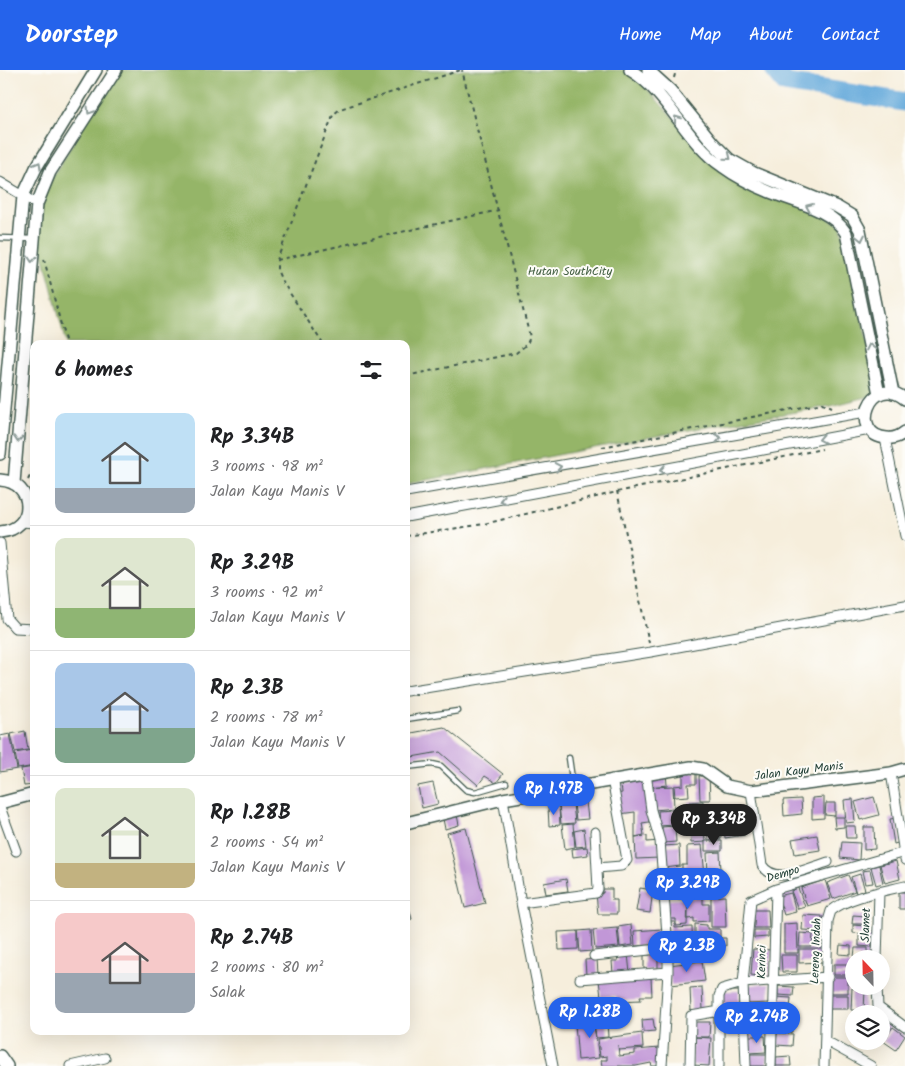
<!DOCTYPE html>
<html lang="en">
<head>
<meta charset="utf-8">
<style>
	:root { --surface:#fff; --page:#f6f6f6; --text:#202124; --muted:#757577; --line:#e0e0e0; --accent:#2563eb }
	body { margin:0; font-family:Kalam,sans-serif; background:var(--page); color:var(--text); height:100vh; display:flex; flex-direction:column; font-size:19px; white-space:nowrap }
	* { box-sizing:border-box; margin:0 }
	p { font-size:16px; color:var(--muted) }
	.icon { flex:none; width:28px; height:28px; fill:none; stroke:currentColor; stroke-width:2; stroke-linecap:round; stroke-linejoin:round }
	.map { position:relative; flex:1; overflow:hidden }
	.details { position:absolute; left:30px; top:270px; width:380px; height:695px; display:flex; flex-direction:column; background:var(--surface); border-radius:10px; box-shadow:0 5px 20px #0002 }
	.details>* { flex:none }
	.needle { width:32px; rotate:338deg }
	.tools { position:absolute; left:845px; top:880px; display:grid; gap:10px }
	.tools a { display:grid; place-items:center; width:45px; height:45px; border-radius:50%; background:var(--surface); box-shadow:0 5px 20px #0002; font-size:25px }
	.price { position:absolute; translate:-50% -42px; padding:0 11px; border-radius:18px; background:var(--accent); color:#fff; font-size:16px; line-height:32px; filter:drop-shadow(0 1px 2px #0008) }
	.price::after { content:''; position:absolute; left:50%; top:30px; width:15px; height:11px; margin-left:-8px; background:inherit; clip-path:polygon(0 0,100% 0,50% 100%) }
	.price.selected { background:#222; color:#fff }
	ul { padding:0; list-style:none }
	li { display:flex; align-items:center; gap:15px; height:125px; padding:0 25px }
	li+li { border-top:1px solid var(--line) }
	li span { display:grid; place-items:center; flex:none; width:140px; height:100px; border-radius:10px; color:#555 }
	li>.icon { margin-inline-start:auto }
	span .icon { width:60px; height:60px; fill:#fffc; stroke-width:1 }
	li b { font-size:21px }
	h2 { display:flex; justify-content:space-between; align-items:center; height:60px; padding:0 25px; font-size:21px }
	header { display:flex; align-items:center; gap:30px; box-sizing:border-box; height:70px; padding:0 25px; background:var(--accent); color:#fff }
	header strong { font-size:24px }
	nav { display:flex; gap:28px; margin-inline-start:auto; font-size:18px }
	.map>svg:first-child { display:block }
	.forest { fill:#95b568; stroke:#5a794e }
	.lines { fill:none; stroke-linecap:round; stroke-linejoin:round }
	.river { stroke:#66aadb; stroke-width:19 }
	.building { fill:#c197d7 }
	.service-casing { stroke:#3f584d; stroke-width:7 }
	.minor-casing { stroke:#3f584d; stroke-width:11 }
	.tertiary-casing { stroke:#3f584d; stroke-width:14 }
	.path { stroke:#3f584d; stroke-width:2; stroke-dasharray:4 4; stroke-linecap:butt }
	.service { stroke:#fff; stroke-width:4.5 }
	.minor { stroke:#fff; stroke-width:9 }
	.tertiary { stroke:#fff; stroke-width:11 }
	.oneway { stroke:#8f9e9a }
	.labels { text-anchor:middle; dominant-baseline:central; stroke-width:4; stroke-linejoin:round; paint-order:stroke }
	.park-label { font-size:12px; fill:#466245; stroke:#fdfcf7 }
	.street-label { font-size:12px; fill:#1f3d34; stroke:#fdfcf7 }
</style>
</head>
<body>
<header>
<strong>Doorstep</strong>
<nav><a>Home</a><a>Map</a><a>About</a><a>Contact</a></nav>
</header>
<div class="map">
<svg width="905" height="996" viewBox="0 0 905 996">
	<rect width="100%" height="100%" fill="#fdfcf7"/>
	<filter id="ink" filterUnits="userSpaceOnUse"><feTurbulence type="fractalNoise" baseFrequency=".02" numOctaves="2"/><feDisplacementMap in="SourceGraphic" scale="10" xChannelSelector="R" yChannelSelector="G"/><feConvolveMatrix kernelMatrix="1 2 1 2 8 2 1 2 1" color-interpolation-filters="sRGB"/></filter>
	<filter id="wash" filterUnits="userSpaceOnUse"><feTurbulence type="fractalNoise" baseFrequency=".0096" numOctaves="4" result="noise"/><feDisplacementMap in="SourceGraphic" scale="20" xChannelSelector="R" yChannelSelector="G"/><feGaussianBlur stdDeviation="1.12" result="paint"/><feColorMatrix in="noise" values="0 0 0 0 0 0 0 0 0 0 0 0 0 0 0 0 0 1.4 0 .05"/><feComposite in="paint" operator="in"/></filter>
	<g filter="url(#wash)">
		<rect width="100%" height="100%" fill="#f6eedc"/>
		<!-- forest -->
		<path class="forest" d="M116 0H630L709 87 841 155 879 324 831 336 678 362 406 414V274H66L35 153 37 134Z"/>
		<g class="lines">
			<!-- river -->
			<path class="river" d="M774 0 785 13 905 32"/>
		</g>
		<g id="blocks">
			<!-- building -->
			<path class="building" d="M444 657 503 704 496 713 485 706 478 715 440 682 406 688V664Z
				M25 661 28 680 15 682 11 664Z
				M10 664 17 699 0 702V666Z
				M32 680 34 696 18 699 15 683Z
				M34 697V715L24 716 21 699Z
				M666 702 667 715 649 717 648 704Z
				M696 702V714H688L689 726 675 727 674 716 683 715V703Z
				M709 705 710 730H700L699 706Z
				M646 710 651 746H648L649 752 642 753 644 765 635 767V742L619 744 616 724 622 723 621 714Z
				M433 713 438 734 422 738 418 716Z
				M673 716 674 738 655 740 653 717Z
				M824 727V748L812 749V728Z
				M874 727 879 745 860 750 855 732Z
				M801 729 802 744 784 746 783 730Z
				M853 729 855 752 846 753 844 730Z
				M703 731 705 772 691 773 690 756 699 754 675 755 674 739 688 738 690 751 689 732Z
				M586 732 588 749 576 750 574 734Z
				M826 733H835V746L825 745Z
				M573 734 575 753 561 754 559 735Z
				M559 736 560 755 549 756 548 737Z
				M673 740 674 755 659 756 658 741Z
				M742 741 745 765 725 768 723 744Z
				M457 745 459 755 445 759 443 749Z
				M834 747H844V757L835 758Z
				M897 748 901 772 894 774 890 749Z
				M720 753 721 769 708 770 707 754Z
				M573 754 575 777 565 779 562 755Z
				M675 756 676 772 663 773 662 757Z
				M845 756H855L856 768H846Z
				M864 757H874L875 779 864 780Z
				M466 758 485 833 465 838 447 763Z
				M584 759 586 776 576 777 574 761Z
				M817 765 820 780 795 784 792 769Z
				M647 766V772L659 771 660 788 636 789 635 767Z
				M705 771H722V781H705Z
				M842 772 860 773 859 790 840 788Z
				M679 775 680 796 665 798 663 776Z
				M702 775 705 806 682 807V795H687V776Z
				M587 777 588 785 573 787 572 779Z
				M720 782 722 819 707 820 708 824 701 825V823H695V811V823L666 821 665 808 708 806 707 783Z
				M896 791 900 809 885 813 880 795Z
				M879 795 883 813 876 815 871 797Z
				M870 800 873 813 865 814 862 801Z
				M860 804 865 820 856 823 851 807Z
				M848 805 855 821 833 829 827 813Z
				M566 809 568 821 546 824 544 813Z
				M825 810 831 829 807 836 801 818Z
				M640 818 653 820 650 843 636 841Z
				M798 818 805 837 798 839 791 821Z
				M603 819H612V830H617V844H598L596 823H603Z
				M899 822H905V839H899Z
				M791 823 796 842 784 845 778 826Z
				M725 826 726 857H711V827Z
				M406 827 412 849 406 851Z
				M703 827V834H709V851L694 852V848L688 849V832L687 855 676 856V849H667V830Z
				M754 840H768L769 858H754Z
				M803 845 822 846V861L802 860Z
				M853 845 866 846 865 854H852Z
				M669 852H675V858L692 857 693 885 679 886 678 882H675V877H671Z
				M797 853 798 883H784V854Z
				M695 854 707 855V859H720V868H726V876L707 875V872H695Z
				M631 855 633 875 620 877 618 857Z
				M853 855 865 856V864L853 863Z
				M617 858 619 877 595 879 593 860Z
				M662 859 663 874 635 876 634 861Z
				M591 860 592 881 580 882 578 861Z
				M754 860H768V867L754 868Z
				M578 861V879L559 880 558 862Z
				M800 863 813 864 812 877H799Z
				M859 866H872V877L859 876Z
				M840 875 851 876V885L839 884Z
				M711 876 713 888 699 890 698 877Z
				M855 878H868V887H854Z
				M753 879 772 880 769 907 751 905Z
				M799 879H823V892L799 893Z
				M650 881H658V900H644V885H650Z
				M628 884 630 903 613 904 612 891H618L617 885Z
				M781 885H797V902H782Z
				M597 889 598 904 586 905 585 890Z
				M702 891 705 911 671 915 669 895Z
				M834 894H850V905H834Z
				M829 907H848V923H829Z
				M651 908 652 926H640L641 930 617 931 616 926 601 927 599 910Z
				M769 914 770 933 746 934V915Z
				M778 916 794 917 793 926 778 925Z
				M702 917 703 940 691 941 690 918Z
				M852 918 865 919 864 941 851 940Z
				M723 921H739V938L723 939Z
				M829 925H848V939H829Z
				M775 927 791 928 790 939 775 938Z
				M615 933 616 938H620L622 947 609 950 607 934Z
				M778 946 793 947 792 962 777 961Z
				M653 949 655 961 643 962 642 950Z
				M881 949 891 957 881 970Z
				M607 951 608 967 596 968 594 955 599 988 578 990 575 954Z
				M692 952H710L709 967H695L711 968 709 996 692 995Z
				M893 957 905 966 896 980 883 971Z
				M642 963 643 978 619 980 618 975 619 986 635 984V980L659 978 661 996H652L651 993 636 996H602L601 990H607V986L600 987 598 969Z
				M777 963 793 964 792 976 776 975Z
				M748 966H765L766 982 749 983Z
				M747 984H767V996H747Z
				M790 986 791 996H776V987Z"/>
		</g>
	</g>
	<g filter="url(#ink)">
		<use href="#blocks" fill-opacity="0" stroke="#3f584d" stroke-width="1"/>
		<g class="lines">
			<!-- service casing -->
			<g class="service-casing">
				<path id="service" d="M0 168 34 169
					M406 649 458 641
					M569 688 573 716
					M406 697 432 694 441 696 466 720 475 722 506 713"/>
			</g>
			<!-- minor casing -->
			<g class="minor-casing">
				<path id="minor" d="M0 112 37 134
					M885 368 905 466
					M406 422 866 342
					M406 447 870 360
					M22 452 34 453
					M0 473 7 549 15 558 34 559
					M406 621 651 582 905 535
					M646 703 651 740 660 771 668 878V902L662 996
					M891 703 905 790
					M751 721 762 795C775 816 808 798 828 792
					M503 729 521 833 553 996
					M0 737 16 781
					M597 798 621 796 627 790 612 709
					M521 833 596 823 598 819 595 762
					M594 886 668 878
					M877 889 879 822
					M580 909 668 902
					M877 916 878 937 905 957
					M826 971 871 996
					M70 996 105 988
					M690 996 691 946 720 941
					M719 996V926L722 919 743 913 828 907
					M746 996 743 913 751 830 776 819 905 782
					M771 996 776 819
					M824 996 828 851 831 841C847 827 884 821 905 816"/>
			</g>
			<!-- tertiary casing -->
			<g class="tertiary-casing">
				<path id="tertiary" d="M630 0C669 23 685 71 722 96 737 107 753 115 770 122 795 132 831 139 846 163L879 324
					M648 0 670 20 713 73 729 89 754 103 837 137 852 146 860 160 893 323
					M905 329C870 301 848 366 887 368 894 369 900 366 905 362
					M0 384 23 126 36 98 96 0
					M0 410C36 412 36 460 0 462
					M14 413 37 134 50 102 116 0
					M0 733 34 724
					M406 753 503 729 691 697 703 699 727 716 751 721 891 703 905 699
					M0 986 7 996"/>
			</g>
			<!-- path -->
			<path class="path" d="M674 8 676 0
				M44 189 66 274
				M277 190 499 140
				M323 274 282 211 277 200V190L333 45 340 39 461 0
				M406 306 516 283 527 274 530 267 462 0
				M602 377 823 333 832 337
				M28 410 34 398
				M617 421 649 573
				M406 466 484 454 617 422 822 379"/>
			<!-- service -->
			<use href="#service" class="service"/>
			<!-- minor -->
			<use href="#minor" class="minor"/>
			<!-- tertiary -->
			<use href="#tertiary" class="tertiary"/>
		</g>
		<!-- one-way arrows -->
		<defs><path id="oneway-chevron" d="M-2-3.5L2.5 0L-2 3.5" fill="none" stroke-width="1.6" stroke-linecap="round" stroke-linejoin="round" transform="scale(1.25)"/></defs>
		<g class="oneway">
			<use href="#oneway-chevron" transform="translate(90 41) rotate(122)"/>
			<use href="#oneway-chevron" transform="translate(677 49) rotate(-127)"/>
			<use href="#oneway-chevron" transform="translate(728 87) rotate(39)"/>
			<use href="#oneway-chevron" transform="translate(38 95) rotate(-60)"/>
			<use href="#oneway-chevron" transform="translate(809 137) rotate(-157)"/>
			<use href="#oneway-chevron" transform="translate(861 168) rotate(78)"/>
			<use href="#oneway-chevron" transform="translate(32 189) rotate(94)"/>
			<use href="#oneway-chevron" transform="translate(870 277) rotate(-102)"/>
			<use href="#oneway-chevron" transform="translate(718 368) rotate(-10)"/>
			<use href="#oneway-chevron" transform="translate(18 369) rotate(94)"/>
			<use href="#oneway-chevron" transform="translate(822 369) rotate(169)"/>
			<use href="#oneway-chevron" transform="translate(558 397) rotate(-10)"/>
			<use href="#oneway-chevron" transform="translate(663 400) rotate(170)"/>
			<use href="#oneway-chevron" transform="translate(503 430) rotate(170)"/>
		</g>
	</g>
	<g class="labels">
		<!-- park labels -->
		<g class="park-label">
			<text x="570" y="201">Hutan SouthCity</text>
		</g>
		<!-- street labels -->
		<g class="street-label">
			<text transform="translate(799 701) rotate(-7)">Jalan Kayu Manis</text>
			<text transform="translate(783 804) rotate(-17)">Dempo</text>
			<text transform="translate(866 855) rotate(-88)">Slamet</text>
			<text transform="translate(816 881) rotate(-88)">Lereng Indah</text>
			<text transform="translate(762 892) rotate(-89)">Kerinci</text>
		</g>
	</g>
</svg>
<div class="tools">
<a><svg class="needle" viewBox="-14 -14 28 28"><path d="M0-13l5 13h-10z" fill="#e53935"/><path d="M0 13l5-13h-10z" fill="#757577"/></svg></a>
<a><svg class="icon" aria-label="layers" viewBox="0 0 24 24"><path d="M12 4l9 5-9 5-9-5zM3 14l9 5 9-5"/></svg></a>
</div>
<b class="price" style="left:554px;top:746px">Rp 1.97B</b>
<b class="price selected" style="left:714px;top:776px">Rp 3.34B</b>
<b class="price" style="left:688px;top:840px">Rp 3.29B</b>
<b class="price" style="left:687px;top:903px">Rp 2.3B</b>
<b class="price" style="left:590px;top:969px">Rp 1.28B</b>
<b class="price" style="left:757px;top:974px">Rp 2.74B</b>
<section class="details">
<h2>6 homes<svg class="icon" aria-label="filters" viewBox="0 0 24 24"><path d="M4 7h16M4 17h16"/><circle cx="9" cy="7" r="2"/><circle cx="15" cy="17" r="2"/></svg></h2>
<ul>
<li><span style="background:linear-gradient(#bfe0f5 75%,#9aa5b1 0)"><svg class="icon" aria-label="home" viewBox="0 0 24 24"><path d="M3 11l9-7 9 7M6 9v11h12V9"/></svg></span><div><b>Rp 3.34B</b><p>3 rooms · 98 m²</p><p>Jalan Kayu Manis V</p></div></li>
<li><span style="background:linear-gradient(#dfe7d0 70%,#8fb573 0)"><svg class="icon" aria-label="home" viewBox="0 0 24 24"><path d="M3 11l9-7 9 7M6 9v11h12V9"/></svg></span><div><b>Rp 3.29B</b><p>3 rooms · 92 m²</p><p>Jalan Kayu Manis V</p></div></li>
<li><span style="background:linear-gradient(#a9c7e8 65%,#7fa58c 0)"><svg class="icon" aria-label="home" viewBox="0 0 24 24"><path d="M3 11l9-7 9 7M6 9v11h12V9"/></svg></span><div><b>Rp 2.3B</b><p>2 rooms · 78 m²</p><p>Jalan Kayu Manis V</p></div></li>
<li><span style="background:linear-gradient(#dfe7d0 75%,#c2b280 0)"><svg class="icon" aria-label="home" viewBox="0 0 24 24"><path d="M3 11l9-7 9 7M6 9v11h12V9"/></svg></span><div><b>Rp 1.28B</b><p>2 rooms · 54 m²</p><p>Jalan Kayu Manis V</p></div></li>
<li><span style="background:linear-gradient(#f6c9c9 60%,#9aa5b1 0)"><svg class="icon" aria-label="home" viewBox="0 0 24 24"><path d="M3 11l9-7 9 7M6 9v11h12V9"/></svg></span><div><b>Rp 2.74B</b><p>2 rooms · 80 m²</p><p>Salak</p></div></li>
</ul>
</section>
</div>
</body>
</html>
